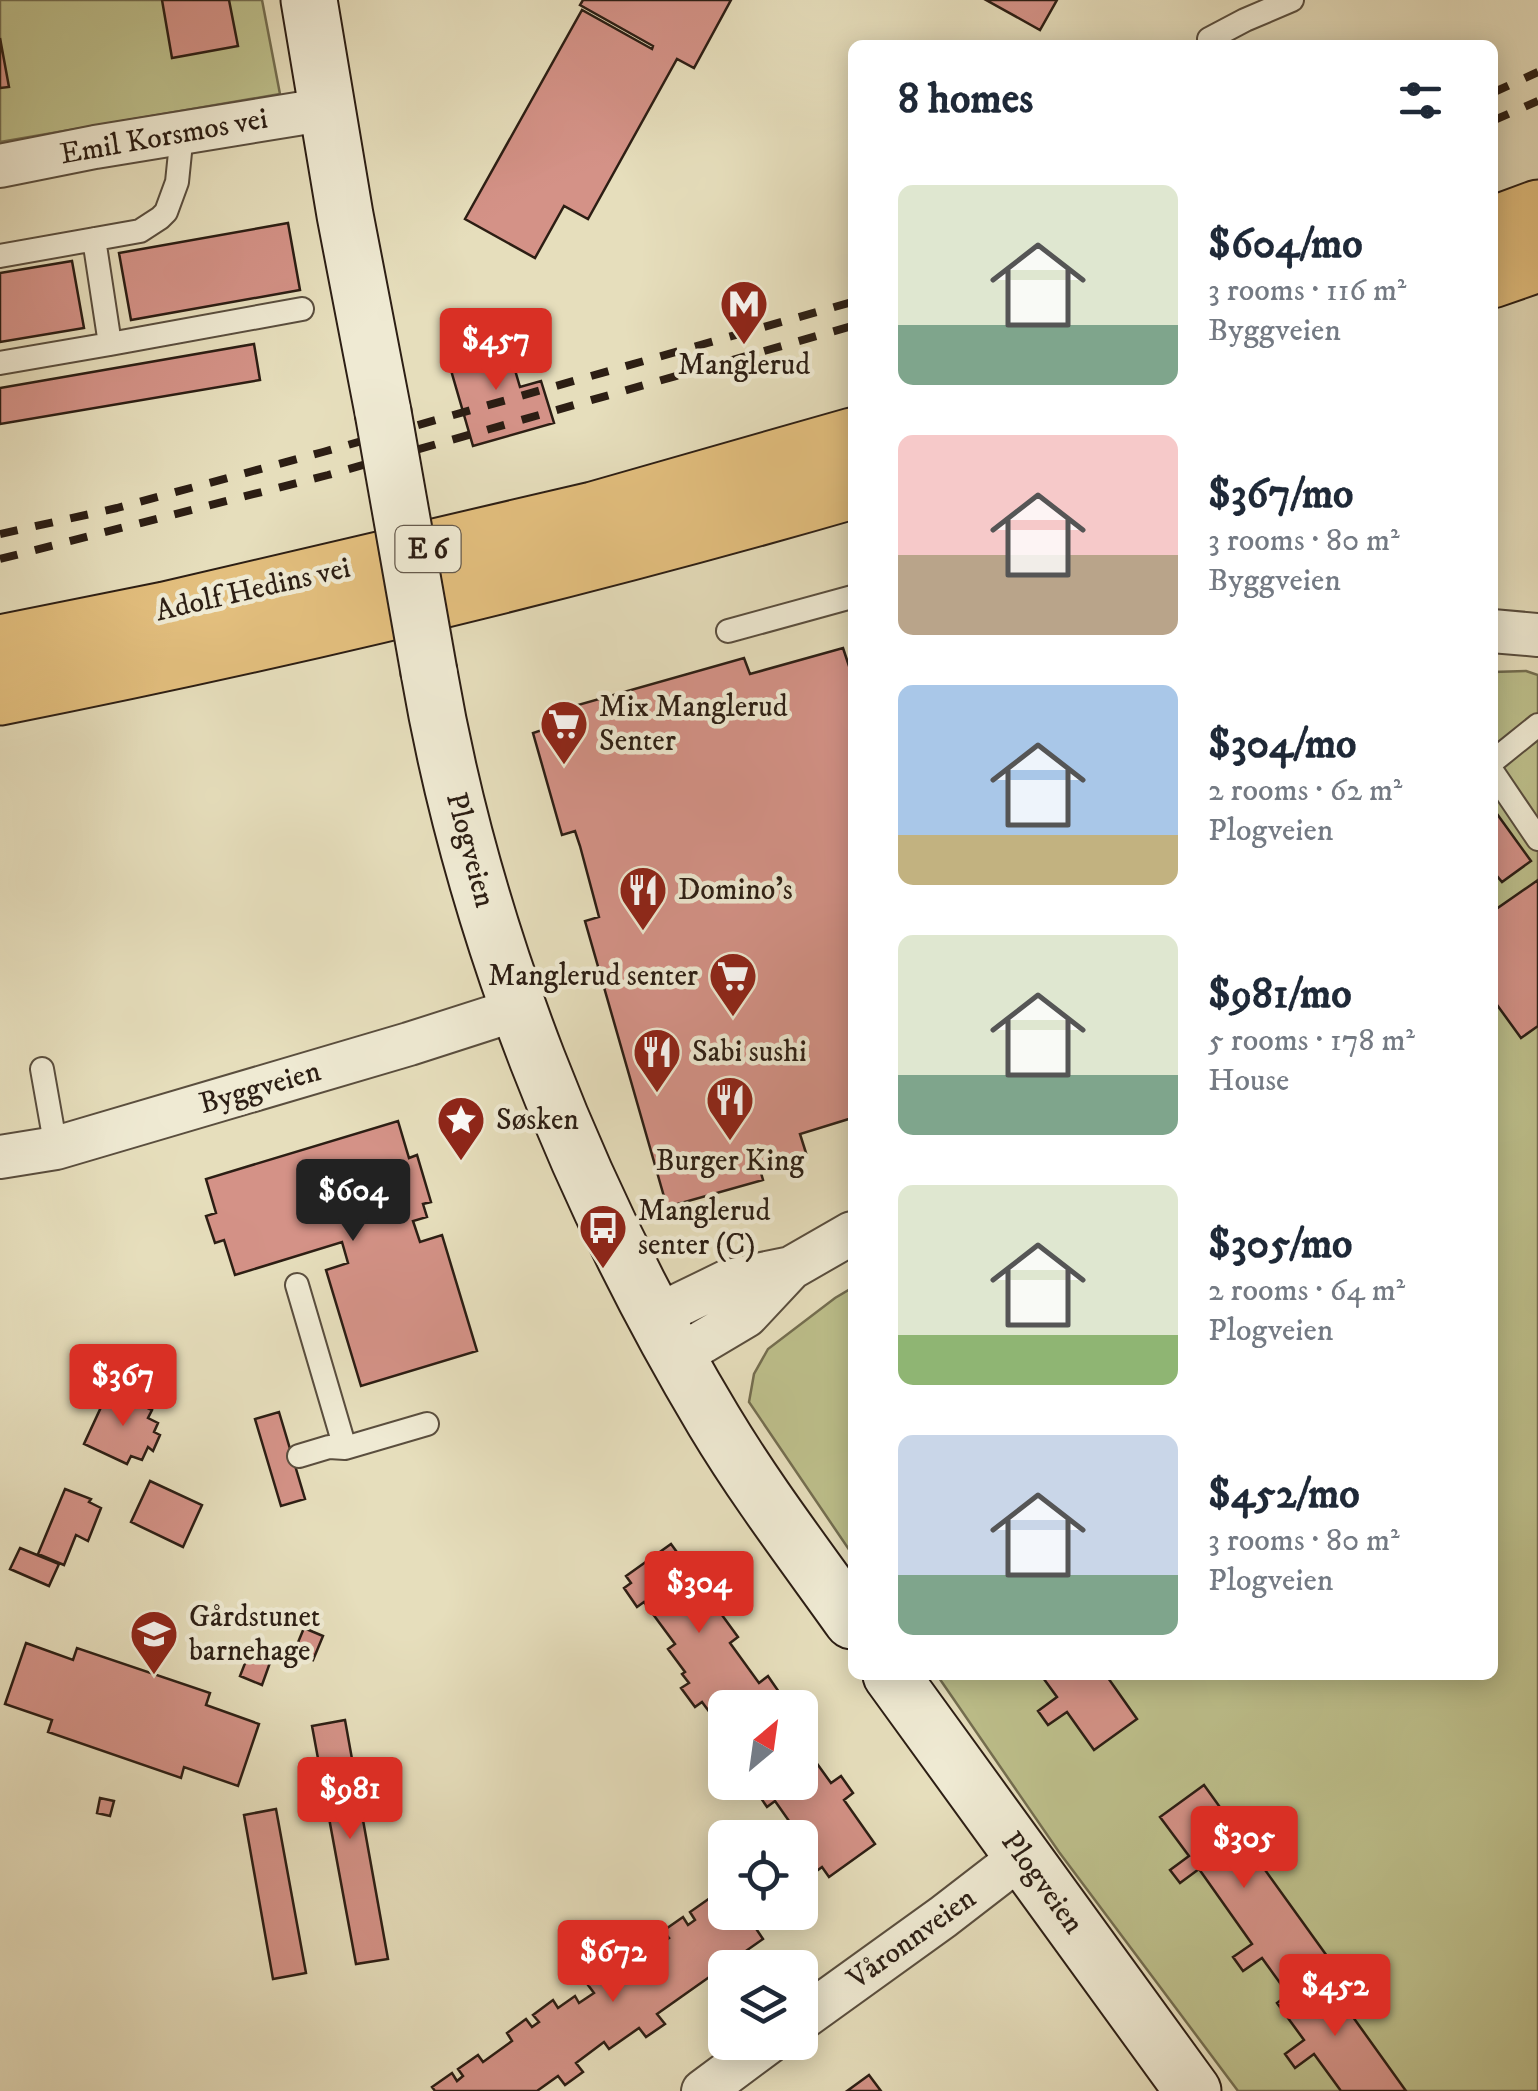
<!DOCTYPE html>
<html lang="en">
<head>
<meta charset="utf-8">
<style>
	:root { --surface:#fff; --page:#f6f6f7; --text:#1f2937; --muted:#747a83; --accent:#d93025 }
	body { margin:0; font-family:"IM FELL DW Pica",serif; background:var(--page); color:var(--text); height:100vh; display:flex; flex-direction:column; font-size:38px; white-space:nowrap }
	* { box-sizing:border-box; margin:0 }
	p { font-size:32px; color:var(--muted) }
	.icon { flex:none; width:55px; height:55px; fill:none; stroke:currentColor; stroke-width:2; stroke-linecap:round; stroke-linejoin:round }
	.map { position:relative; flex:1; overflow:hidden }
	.sheet { position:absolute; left:848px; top:40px; width:650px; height:1640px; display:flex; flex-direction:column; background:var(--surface); border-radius:15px; box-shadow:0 5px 25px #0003 }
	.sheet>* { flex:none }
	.needle { width:65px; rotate:29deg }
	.buttons { position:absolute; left:708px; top:1690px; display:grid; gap:20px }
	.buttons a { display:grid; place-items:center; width:110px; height:110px; border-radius:15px; background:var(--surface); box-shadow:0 5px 25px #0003; font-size:50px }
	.price { position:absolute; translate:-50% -85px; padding:0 22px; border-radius:10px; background:var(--accent); color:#fff; font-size:32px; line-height:65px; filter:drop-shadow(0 2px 5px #0008) }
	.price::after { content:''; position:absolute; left:50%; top:60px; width:30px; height:22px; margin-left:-15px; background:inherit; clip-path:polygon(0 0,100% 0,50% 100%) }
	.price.on { background:#222; color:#fff }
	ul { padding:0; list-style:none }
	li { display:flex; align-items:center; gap:30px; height:250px; padding:0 50px }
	li span { display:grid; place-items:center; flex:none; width:280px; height:200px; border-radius:15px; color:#555 }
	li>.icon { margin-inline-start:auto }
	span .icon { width:120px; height:120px; fill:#fffc; stroke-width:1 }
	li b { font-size:42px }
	h2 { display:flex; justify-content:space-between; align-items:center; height:120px; padding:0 50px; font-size:42px }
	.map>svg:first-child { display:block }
	.green { fill:#bdbf8b; stroke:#746e50; stroke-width:2.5 }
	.building { fill:#d49287; stroke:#2c1e14; stroke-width:2.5 }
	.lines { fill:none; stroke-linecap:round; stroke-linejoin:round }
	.lane-casing { stroke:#5a4e3e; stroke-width:26 }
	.street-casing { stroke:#5a4e3e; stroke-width:46 }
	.secondary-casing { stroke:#2c1e14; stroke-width:59 }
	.highway-casing { stroke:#2c1e14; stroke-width:59 }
	.lane { stroke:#efead3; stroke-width:22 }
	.street { stroke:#efead3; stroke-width:42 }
	.secondary { stroke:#efead3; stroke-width:55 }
	.highway { stroke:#e3bf7e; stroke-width:55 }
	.rail { stroke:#2c1e14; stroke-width:8; stroke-dasharray:18 18; stroke-linecap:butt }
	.secondary-bridge-casing { stroke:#2c1e14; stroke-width:59; stroke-linecap:butt }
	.secondary-bridge { stroke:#efead3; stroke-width:55 }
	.labels { text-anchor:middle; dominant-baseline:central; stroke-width:9; stroke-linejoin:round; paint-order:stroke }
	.shield { fill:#efead3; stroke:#665b4d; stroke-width:2.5 }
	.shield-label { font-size:28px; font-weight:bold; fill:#2c1e14 }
	.street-label { font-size:30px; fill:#2c1e14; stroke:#efead3 }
	.poi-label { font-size:30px; fill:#2c1e14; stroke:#efead3; text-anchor:start }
</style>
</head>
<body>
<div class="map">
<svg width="1538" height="2091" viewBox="0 0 1538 2091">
	<rect width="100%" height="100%" fill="#e6debc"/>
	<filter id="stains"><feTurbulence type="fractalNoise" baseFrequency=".002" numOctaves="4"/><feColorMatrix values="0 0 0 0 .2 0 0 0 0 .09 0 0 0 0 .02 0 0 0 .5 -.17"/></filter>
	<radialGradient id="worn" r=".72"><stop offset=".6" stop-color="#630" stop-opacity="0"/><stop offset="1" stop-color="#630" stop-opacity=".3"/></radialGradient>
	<!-- green -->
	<path class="green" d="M0 0H262L280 94 0 142Z
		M1526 671 1538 675V2091H1238L1059 1852 937 1675H1492L1493 672Z
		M852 1288V1554L749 1402 754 1374 768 1349 835 1298Z"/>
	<!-- building -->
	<path class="building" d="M162 0H229L238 46 172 58Z
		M583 0H731L694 68 677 59 588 219 564 206 535 258 465 219 582 10 652 49 653 46 580 5Z
		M986 0H1057L1040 30Z
		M0 38 9 87 0 88Z
		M288 223 300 290 131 320 119 253Z
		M72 261 84 328 0 342V273Z
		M505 336 520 387 541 381 554 423 473 446 446 353Z
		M254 344 260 380 0 424V388Z
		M843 648 852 675V1118L800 1134 806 1153 759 1166 763 1180 667 1207 585 921 599 917 580 846 575 831 562 835 533 733 557 725 553 712 744 658 750 674Z
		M1492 807 1531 861 1502 882 1492 870Z
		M1538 880V1026L1521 1038 1492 998V912Z
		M398 1121 409 1158 417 1155 431 1202 423 1204 427 1217 413 1221 420 1242 442 1235 477 1351 361 1386 326 1270 348 1263 342 1242 235 1275 224 1240 215 1243 206 1216 216 1213 206 1179Z
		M109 1390 152 1410 148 1418 158 1423 154 1432 160 1435 153 1451 148 1447 142 1460 131 1456 127 1464 84 1444Z
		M279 1412 305 1499 281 1506 255 1419Z
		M150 1481 202 1505 183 1547 131 1522Z
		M65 1489 91 1499 89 1502 101 1508 88 1541 76 1535 64 1565 38 1554Z
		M671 1544 698 1581 708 1574 721 1592 711 1600 738 1637 730 1643 759 1683 768 1676 781 1695 772 1701 777 1708H725V1733L702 1702 695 1707 681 1688 689 1683 682 1674 685 1672 668 1649 675 1644 644 1602 637 1607 624 1588 631 1583 626 1576Z
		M20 1548 59 1564 49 1586 10 1569Z
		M304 1628 323 1636 313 1660 294 1652Z
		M26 1643 73 1660 77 1648 210 1693 206 1705 259 1724 238 1786 184 1767 181 1778 48 1732 52 1720 5 1704Z
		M251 1648 272 1657 262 1685 240 1676Z
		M1041 1675H1106L1137 1719 1094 1750 1067 1712 1048 1725 1038 1711 1057 1697Z
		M345 1720 388 1959 356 1964 312 1726Z
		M800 1740 831 1783 841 1776 853 1793 844 1800 875 1844 829 1877 822 1867 814 1873 801 1854 808 1848 775 1801 767 1807 754 1788 761 1782H800Z
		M1204 1785 1332 1963 1288 1994 1262 1958 1243 1971 1233 1957 1252 1944 1199 1869 1180 1883 1170 1870 1189 1856 1160 1817Z
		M100 1798 114 1801 110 1816 97 1813Z
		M276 1809 306 1973 273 1979 244 1815Z
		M710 1898 715 1905 725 1898V1912H745L763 1939 733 1960 738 1968H725V1979L721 1982 715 1973 657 2014 665 2024 646 2037 639 2028 609 2049 604 2042 576 2063 583 2072 565 2085 558 2076 537 2091H435L432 2087 452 2073 457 2081 463 2076 458 2069 478 2055 483 2062 512 2041 507 2033 526 2019 532 2027 539 2022 533 2015 553 2000 558 2008 575 1996 579 2003 594 1993 588 1985 608 1971 613 1977 620 1973 614 1966 634 1952 639 1959 669 1938 663 1931 683 1917 688 1925 695 1920 690 1912Z
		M1320 1971 1406 2091H1341L1314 2054 1295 2068 1285 2054 1304 2040 1277 2003Z
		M869 2075 881 2091H847Z"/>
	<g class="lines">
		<!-- lane casing -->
		<g class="lane-casing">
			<path id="lane" d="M1209 39 1245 20 1292 0
				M0 256 140 231 160 218 166 212 177 182 182 133
				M110 344 302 309
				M0 363 110 344 94 239
				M728 631 852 597
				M1492 762 1538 725
				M1492 771 1538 839
				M42 1069 56 1148
				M297 1285 345 1448
				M299 1456 329 1447 345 1448 427 1424"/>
		</g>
		<!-- street casing -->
		<g class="street-casing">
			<path id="street" d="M0 166 95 147 328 109
				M1492 631 1538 635
				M0 1157 56 1148 409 1044 518 1009
				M656 1316 728 1281 791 1268
				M677 1357 746 1316 791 1268 852 1233
				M800 2020 943 1917 1022 1856
				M703 2091 769 2042"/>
		</g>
		<!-- secondary casing -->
		<g class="secondary-casing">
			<path id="secondary" d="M309 0 345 215 383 412
				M429 672C474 933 578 1194 714 1421 756 1491 805 1555 852 1621
				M891 1675 1193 2091"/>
		</g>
		<!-- highway casing -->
		<g class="highway-casing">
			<path id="highway" d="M1492 225 1538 208
				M1492 280 1538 264
				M0 643 165 610 593 510 852 436
				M0 697C287 640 572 572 852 491"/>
		</g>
		<!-- lane -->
		<use href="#lane" class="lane"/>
		<!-- street -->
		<use href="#street" class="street"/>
		<!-- secondary -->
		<use href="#secondary" class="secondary"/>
		<!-- highway -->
		<use href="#highway" class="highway"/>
		<!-- rail -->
		<path class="rail" d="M1492 93 1538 72
			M1492 121 1538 101
			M0 534 117 508 323 452 852 302
			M0 559 328 475 852 326"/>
		<!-- secondary-bridge casing -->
		<g class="secondary-bridge-casing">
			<path id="secondary-bridge" d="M383 412 429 672"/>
		</g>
		<!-- secondary-bridge -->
		<use href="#secondary-bridge" class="secondary-bridge"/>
	</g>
	<!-- icons -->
	<defs>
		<g id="metro-pin" transform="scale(2.5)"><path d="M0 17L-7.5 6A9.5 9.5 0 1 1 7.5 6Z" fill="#8f2418" stroke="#efead3"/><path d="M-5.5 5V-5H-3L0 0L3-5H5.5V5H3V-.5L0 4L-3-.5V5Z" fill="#fff"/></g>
		<g id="supermarket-pin" transform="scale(2.5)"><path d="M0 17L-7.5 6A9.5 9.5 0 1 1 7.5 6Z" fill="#8f2418" stroke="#efead3"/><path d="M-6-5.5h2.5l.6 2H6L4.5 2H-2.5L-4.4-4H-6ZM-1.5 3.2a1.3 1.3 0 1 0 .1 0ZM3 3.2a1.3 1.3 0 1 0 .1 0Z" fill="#fff"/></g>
		<g id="restaurant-pin" transform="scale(2.5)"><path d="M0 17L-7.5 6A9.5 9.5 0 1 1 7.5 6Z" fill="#8f2418" stroke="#efead3"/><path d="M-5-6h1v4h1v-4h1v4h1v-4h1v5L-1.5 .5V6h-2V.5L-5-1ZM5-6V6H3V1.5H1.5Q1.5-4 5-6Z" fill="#fff"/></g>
		<g id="sight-pin" transform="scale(2.5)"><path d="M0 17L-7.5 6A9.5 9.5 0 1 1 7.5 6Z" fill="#8f2418" stroke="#efead3"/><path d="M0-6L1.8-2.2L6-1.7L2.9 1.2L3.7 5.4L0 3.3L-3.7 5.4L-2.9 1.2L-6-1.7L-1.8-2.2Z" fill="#fff"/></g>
		<g id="bus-pin" transform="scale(2.5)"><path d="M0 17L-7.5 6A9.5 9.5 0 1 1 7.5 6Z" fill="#8f2418" stroke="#efead3"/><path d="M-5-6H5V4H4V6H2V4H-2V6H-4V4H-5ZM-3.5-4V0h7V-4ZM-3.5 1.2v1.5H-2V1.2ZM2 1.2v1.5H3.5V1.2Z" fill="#fff"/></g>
		<g id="school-pin" transform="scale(2.5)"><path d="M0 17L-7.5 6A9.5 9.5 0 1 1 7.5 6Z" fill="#8f2418" stroke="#efead3"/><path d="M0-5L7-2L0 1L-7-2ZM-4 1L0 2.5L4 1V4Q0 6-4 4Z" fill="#fff"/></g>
	</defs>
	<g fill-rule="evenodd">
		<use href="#metro-pin" x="744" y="304"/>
		<use href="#supermarket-pin" x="564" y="724"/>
		<use href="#restaurant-pin" x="643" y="890"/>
		<use href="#supermarket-pin" x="733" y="976"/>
		<use href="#restaurant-pin" x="657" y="1052"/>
		<use href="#restaurant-pin" x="730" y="1100"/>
		<use href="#sight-pin" x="461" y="1120"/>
		<use href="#bus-pin" x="603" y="1228"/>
		<use href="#school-pin" x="154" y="1634"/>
	</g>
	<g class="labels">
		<!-- shield labels -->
		<rect class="shield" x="395.5" y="526" width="65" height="46" rx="8"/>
		<g class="shield-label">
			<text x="428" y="549">E 6</text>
		</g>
		<!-- street labels -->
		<g class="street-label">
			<text transform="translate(164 137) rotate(-10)">Emil Korsmos vei</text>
			<text transform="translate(253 590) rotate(-13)">Adolf Hedins vei</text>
			<text transform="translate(470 850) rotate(75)">Plogveien</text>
			<text transform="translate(260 1088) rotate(-16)">Byggveien</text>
			<text transform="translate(1042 1883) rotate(54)">Plogveien</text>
			<text transform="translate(912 1939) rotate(-36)">Våronnveien</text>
		</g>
		<!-- poi labels -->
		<g class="poi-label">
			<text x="744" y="365" text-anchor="middle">Manglerud</text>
			<text x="599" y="707">Mix Manglerud<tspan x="599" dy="34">Senter</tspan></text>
			<text x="678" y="890">Domino's</text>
			<text x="698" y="976" text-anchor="end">Manglerud senter</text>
			<text x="692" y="1052">Sabi sushi</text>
			<text x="496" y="1120">Søsken</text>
			<text x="730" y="1161" text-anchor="middle">Burger King</text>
			<text x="638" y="1211">Manglerud<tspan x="638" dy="34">senter (C)</tspan></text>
			<text x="189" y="1617">Gårdstunet<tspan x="189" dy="34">barnehage</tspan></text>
		</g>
	</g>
	<rect width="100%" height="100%" filter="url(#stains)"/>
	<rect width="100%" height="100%" fill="url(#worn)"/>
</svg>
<div class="buttons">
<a><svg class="needle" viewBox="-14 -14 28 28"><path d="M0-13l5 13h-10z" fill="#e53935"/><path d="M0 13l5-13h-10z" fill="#747a83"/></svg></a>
<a><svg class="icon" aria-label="locate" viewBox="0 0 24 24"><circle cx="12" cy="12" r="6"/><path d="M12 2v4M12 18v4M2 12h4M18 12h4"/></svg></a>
<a><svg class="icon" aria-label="layers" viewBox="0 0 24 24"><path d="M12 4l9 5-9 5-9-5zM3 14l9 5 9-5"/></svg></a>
</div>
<b class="price" style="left:496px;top:393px">$457</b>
<b class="price on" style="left:353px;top:1244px">$604</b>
<b class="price" style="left:123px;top:1429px">$367</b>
<b class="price" style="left:699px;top:1636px">$304</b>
<b class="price" style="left:350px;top:1842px">$981</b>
<b class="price" style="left:1244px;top:1891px">$305</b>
<b class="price" style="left:613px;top:2005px">$672</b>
<b class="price" style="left:1335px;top:2039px">$452</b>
<section class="sheet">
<h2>8 homes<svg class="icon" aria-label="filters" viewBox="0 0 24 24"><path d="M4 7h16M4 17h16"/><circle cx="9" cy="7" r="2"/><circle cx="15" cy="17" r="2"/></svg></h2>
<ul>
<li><span style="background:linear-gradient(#dfe7d0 70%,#7fa58c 0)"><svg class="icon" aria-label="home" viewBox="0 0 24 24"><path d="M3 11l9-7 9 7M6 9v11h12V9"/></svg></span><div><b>$604/mo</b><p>3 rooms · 116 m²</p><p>Byggveien</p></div></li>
<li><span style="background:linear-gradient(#f6c9c9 60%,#b9a48a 0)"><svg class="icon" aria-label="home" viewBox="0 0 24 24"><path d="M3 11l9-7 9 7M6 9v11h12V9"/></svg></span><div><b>$367/mo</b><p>3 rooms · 80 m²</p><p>Byggveien</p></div></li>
<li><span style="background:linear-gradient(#a9c7e8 75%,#c2b280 0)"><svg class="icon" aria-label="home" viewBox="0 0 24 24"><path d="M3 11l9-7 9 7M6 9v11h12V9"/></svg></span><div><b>$304/mo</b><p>2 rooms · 62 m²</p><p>Plogveien</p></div></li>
<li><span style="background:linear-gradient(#dfe7d0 70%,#7fa58c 0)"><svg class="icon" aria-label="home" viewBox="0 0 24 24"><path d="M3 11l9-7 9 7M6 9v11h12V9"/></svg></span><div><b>$981/mo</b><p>5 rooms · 178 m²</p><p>House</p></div></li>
<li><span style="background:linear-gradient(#dfe7d0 75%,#8fb573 0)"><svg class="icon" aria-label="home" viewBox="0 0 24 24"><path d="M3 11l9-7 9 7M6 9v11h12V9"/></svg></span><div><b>$305/mo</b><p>2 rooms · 64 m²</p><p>Plogveien</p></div></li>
<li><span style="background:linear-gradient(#c9d6e8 70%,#7fa58c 0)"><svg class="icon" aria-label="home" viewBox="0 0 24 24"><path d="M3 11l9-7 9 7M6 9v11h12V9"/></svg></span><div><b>$452/mo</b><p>3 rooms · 80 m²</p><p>Plogveien</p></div></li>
</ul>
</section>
</div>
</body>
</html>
